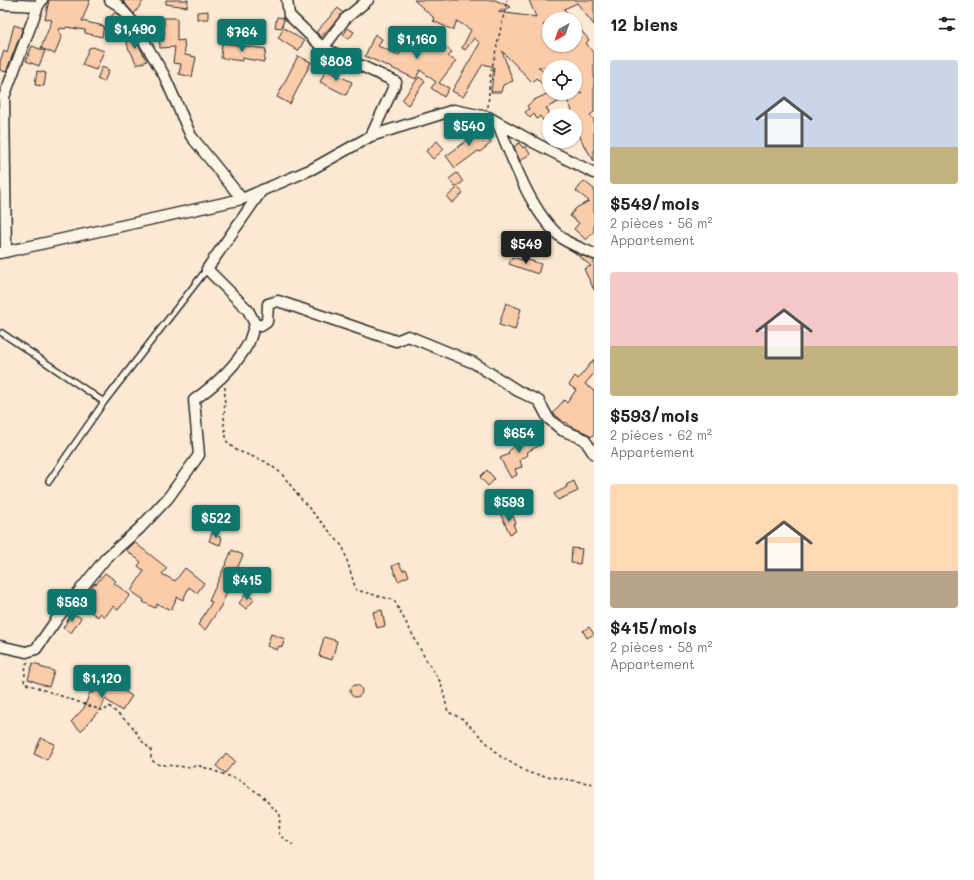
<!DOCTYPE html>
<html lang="fr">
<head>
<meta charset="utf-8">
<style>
	:root { --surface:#fff; --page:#f2f2f2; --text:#202124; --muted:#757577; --accent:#0f766e }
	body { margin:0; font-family:Mali,sans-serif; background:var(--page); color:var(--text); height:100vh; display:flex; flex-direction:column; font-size:15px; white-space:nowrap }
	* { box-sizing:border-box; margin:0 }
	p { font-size:13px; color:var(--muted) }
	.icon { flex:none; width:22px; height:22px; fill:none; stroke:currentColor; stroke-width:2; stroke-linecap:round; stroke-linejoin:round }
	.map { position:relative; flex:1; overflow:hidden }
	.details { display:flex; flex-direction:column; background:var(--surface); width:380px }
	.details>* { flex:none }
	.needle { width:26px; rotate:220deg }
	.buttons { position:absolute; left:542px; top:12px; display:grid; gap:8px }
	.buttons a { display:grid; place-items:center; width:40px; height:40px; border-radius:50%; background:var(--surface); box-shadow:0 1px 3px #0004; font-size:20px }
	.price { position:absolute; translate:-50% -34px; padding:0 9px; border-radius:4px; background:var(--accent); color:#fff; font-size:13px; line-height:26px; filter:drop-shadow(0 1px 2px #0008) }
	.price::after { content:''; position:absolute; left:50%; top:24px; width:12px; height:9px; margin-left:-6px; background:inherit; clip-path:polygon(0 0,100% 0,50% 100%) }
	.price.active { background:#222; color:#fff }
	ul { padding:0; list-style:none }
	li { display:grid; align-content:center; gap:8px; height:212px; padding:0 16px }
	li span { display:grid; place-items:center; height:124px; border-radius:4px; color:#555 }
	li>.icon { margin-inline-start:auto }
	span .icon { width:72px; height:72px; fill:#fffc; stroke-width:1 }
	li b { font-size:17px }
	h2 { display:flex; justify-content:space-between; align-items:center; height:48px; padding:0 16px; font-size:17px }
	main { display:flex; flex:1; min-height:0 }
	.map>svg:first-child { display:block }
	.building { fill:#fbccaa; stroke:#2b2b2b }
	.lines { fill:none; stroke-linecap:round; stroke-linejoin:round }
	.lane-casing { stroke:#2b2b2b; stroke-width:8 }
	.street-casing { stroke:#2b2b2b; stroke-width:13 }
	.path { stroke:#2b2b2b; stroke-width:1.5; stroke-dasharray:3 3; stroke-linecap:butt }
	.lane { stroke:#fcf5e5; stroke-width:5 }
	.street { stroke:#fcf5e5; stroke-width:10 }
</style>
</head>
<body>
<main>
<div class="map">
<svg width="594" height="880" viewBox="0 0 594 880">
	<rect width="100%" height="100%" fill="#fce9d3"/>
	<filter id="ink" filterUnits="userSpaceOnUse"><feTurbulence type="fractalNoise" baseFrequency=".025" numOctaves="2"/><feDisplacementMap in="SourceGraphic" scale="8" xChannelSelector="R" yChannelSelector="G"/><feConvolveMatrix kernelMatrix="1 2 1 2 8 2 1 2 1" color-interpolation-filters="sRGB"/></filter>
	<g filter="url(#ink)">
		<!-- building -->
		<path class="building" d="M49 0H90L82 21 104 26 102 37 85 33V30L66 27 65 29 60 28 59 33 62 35 55 54 41 48 52 20 45 19Z
			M124 0H144L134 14 123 1Z
			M166 0H188L187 7 166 4Z
			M414 0H495L511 7 498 12 536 17 529 0H594V25L577 3 564 9 572 19H549V21L543 25 549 31V45H575V23L589 40 586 43 594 54V112L590 115 594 120V161L586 148H585L578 132 575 133V115H567L572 110 566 98 546 108 549 112V129L540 116 537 119 534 114 530 118 525 112 529 109 527 106 534 100 549 93H582L575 86V67H538L549 77V81L544 86 536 78 532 82 502 51 513 81 503 85 501 92H491L494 67 483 64 463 97 452 91 480 43 474 38 465 50 462 48 471 30 457 21 453 30 433 21 435 20 433 18V17Z
			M338 8 343 13 321 37 317 33V31Z
			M208 11V19H197V12Z
			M115 12 121 18 117 23 110 18Z
			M277 17 284 18 282 28 275 27Z
			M164 18H177V41L184 40 185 55 196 57 192 77 179 74 181 64 173 63 175 47 160 48 159 35 164 34Z
			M14 25 23 28 6 72 0 70V61L4 51 7 53Z
			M284 28 304 41 298 51 278 38Z
			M348 28 354 32 349 39 343 35Z
			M426 32 452 52 448 57 456 61 439 83 449 88 444 97 431 88 436 82 420 70 416 79 365 56 375 34 382 39 378 46 399 55 406 43 412 46Z
			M133 35 147 61 137 65 130 50H129L125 37Z
			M222 43 266 49 264 62 242 58V61L221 58Z
			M32 46 45 51 39 66 26 61Z
			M93 47 104 51 96 70 82 65 89 48Z
			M298 56 311 62 290 104 277 97Z
			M102 67 109 70 104 82 97 79Z
			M326 70 352 82 346 95 320 82Z
			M37 71 46 73 44 86 35 85Z
			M419 77 425 81 408 105 402 100Z
			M476 125 491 143 480 152 478 151 455 168 446 156 469 139 465 135Z
			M437 141 444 149 433 159 426 151Z
			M519 143 523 148 525 146 530 154 520 161 514 147Z
			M457 173 463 182 455 187 449 179Z
			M584 181 594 189V231L586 240 574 229 579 223 570 216 576 208 589 201 576 191Z
			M458 187 463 193 452 203 447 197Z
			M574 252 594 260V290L584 269 591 266Z
			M512 257 522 260V258L541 264 538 274 509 264Z
			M506 303 521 309 515 330 499 325Z
			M594 359V373L585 384 594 391V434L591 437 586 433 572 427 566 422 565 423 553 413 564 400 567 403 576 390 569 385 575 376 578 379Z
			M532 431 540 445 527 452 528 455 520 460 522 467 515 469 517 475 511 478 500 458 509 454 508 452 524 438 523 436Z
			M487 470 495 479 488 486 480 477Z
			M574 481 578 491 558 500 554 494 567 487 566 485Z
			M507 512 510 518 513 516 516 523 513 524 516 531 510 534 501 515Z
			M212 533 222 538 220 545 209 541Z
			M134 542 167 568 162 574 175 581 185 568 204 583 197 593 189 587 183 600 177 597 171 610 157 604 155 608 143 602 144 600 131 591 144 571 138 566 141 562 126 550Z
			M572 548 582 549 580 564 571 563Z
			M232 550 243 555 221 606 205 630 198 625 212 602 209 601Z
			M399 563 403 571 406 569 409 576 398 581 392 566Z
			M105 573 116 581 114 583 130 595 118 610 113 606 105 617 100 613 98 617 83 607 89 598 86 597 89 593 88 592 95 583 96 584Z
			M247 593 254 600 246 609 239 603Z
			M382 610 385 626 377 628 373 612Z
			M72 613 81 618 71 633 63 628Z
			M589 627 594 634 587 638 583 631Z
			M271 634 285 639 282 647 279 646 277 650 267 646Z
			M324 637 337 641 332 660 319 656Z
			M33 663 40 665V667L54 671 49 687 28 679Z
			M106 668 119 675 114 685 132 696 122 711 105 699 102 707 81 731 71 722 84 708 90 692 93 693Z
			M350 691a6 6 0 1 1 12 0a6 6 0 1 1-12 0Z
			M41 738 55 744 47 760 34 754Z
			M226 753 235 761 225 773 216 766Z"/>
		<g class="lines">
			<!-- lane casing -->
			<g class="lane-casing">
				<path id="lane" d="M2 333 104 402 207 269
					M49 481 104 402"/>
			</g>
			<!-- street casing -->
			<g class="street-casing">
				<path id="street" d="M110 0 118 5 132 21 164 75 191 136 242 199
					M287 0 289 15 323 48 396 82 371 136
					M0 4 38 6
					M323 48 345 19 368 0
					M497 122C513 159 532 218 566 241 575 246 585 250 594 254
					M6 252 4 97 38 6 42 0
					M0 253 242 199 312 169 371 136 454 110 488 117 537 144 594 173
					M255 324 261 326 267 322 268 304 278 301 396 341 408 336 474 363 518 391 539 401 548 418 562 430 584 439 594 454
					M0 646 26 652 36 649 59 616 106 558 139 529 168 498 199 455 194 400C215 385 237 365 249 342 251 336 253 330 255 324L248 310 207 269 262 190"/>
			</g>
			<!-- path -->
			<path class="path" d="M488 107 490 77 507 0
				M225 387 224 425 227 442 236 450 266 462 281 473 302 500 343 547 356 590 394 600 425 658 441 683 448 712 463 719 501 757 529 773 594 784
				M28 662 26 664 24 683 104 711 109 706 132 726 141 740 151 750V759L156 764 186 767 200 766 237 779 261 795 280 815 279 835 293 845"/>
			<!-- lane -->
			<use href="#lane" class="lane"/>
			<!-- street -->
			<use href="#street" class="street"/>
		</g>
	</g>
</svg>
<div class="buttons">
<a><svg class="needle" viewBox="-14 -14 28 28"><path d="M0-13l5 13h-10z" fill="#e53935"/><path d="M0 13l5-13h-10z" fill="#757577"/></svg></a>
<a><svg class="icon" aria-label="locate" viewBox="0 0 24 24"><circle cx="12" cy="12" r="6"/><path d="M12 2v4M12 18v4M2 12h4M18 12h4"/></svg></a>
<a><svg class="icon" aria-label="layers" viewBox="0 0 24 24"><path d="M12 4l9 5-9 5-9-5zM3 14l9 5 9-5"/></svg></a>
</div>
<b class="price" style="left:135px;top:50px">$1,490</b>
<b class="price" style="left:242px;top:53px">$764</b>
<b class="price" style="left:417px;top:60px">$1,160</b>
<b class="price" style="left:336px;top:82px">$808</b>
<b class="price" style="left:469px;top:147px">$540</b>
<b class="price active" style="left:526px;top:265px">$549</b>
<b class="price" style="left:519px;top:454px">$654</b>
<b class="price" style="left:509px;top:523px">$593</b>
<b class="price" style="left:216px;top:539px">$522</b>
<b class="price" style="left:247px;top:601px">$415</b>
<b class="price" style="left:72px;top:623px">$563</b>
<b class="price" style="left:102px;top:699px">$1,120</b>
</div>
<section class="details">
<h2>12 biens<svg class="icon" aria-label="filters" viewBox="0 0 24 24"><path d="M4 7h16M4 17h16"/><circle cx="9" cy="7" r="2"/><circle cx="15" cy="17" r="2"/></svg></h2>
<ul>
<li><span style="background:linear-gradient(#c9d6e8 70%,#c2b280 0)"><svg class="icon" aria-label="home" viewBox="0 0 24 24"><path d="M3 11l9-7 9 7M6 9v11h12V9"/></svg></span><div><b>$549/mois</b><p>2 pièces · 56 m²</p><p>Appartement</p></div></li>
<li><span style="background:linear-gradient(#f6c9c9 60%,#c2b280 0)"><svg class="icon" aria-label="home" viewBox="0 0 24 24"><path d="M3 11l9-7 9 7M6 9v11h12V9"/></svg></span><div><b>$593/mois</b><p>2 pièces · 62 m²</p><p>Appartement</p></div></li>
<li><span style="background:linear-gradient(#ffd9b3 70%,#b9a48a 0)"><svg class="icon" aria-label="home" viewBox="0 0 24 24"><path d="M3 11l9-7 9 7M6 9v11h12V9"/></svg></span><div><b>$415/mois</b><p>2 pièces · 58 m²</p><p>Appartement</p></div></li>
</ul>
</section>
</main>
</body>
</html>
